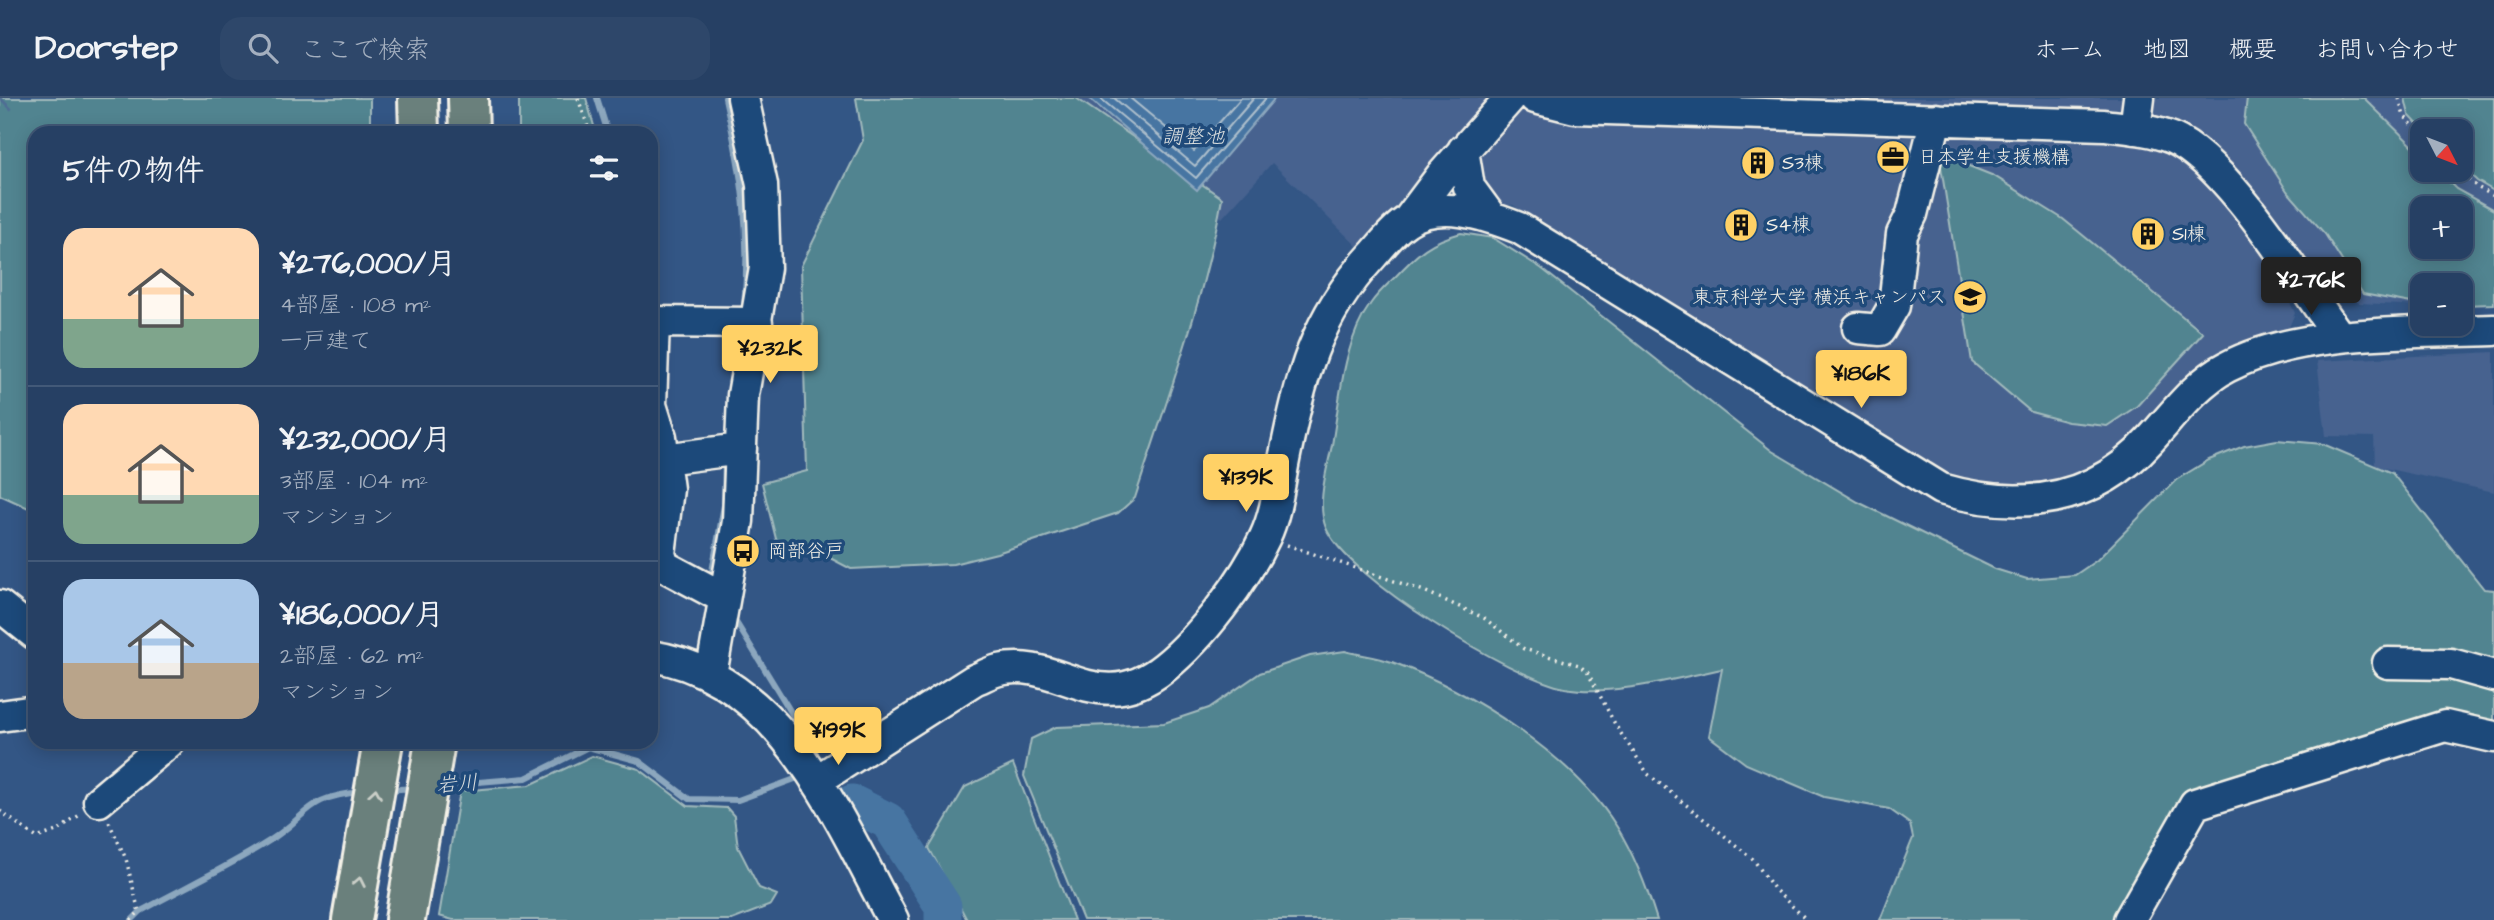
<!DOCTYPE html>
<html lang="ja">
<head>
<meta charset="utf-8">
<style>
	:root { --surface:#264064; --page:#2e476a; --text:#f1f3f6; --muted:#a4afbf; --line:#425978; --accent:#ffd166 }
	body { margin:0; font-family:"Architects Daughter","Klee One",sans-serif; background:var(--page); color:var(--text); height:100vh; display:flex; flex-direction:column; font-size:26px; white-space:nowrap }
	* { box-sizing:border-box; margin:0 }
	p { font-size:23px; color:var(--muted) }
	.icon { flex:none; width:38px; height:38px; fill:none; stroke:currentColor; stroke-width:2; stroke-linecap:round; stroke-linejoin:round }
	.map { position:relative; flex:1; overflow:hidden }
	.drawer { position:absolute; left:28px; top:28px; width:630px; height:623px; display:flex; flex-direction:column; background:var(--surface); border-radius:21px; box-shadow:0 4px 18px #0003,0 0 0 2px var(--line) }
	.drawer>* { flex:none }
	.needle { width:46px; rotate:132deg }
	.tools { position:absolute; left:2410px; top:21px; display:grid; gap:14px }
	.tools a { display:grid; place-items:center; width:63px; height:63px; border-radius:14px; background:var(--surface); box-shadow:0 4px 18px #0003,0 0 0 2px var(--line); font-size:35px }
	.price { position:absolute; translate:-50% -60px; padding:0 16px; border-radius:7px; background:var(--accent); color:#111; font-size:23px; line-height:46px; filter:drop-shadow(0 2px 4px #0008) }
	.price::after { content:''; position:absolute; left:50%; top:42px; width:21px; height:16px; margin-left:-10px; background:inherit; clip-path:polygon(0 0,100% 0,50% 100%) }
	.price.selected { background:#222; color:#fff }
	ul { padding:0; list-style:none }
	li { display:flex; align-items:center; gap:21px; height:175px; padding:0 35px }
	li+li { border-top:2px solid var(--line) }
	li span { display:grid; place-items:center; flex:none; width:196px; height:140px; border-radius:21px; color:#555 }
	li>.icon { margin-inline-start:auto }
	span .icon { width:84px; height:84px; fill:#fffc; stroke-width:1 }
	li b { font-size:30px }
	h2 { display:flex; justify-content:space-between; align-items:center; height:84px; padding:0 35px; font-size:30px }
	header { display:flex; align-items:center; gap:42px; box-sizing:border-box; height:98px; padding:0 35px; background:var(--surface); border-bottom:2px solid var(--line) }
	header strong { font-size:33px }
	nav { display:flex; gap:38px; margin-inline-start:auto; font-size:24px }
	.search { width:490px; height:63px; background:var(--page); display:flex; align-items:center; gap:18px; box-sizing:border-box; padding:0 24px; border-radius:21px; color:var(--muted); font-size:26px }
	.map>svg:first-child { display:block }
	.built { fill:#46628f; fill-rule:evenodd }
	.green { fill:#518490; stroke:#a2babc; stroke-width:2; fill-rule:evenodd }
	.water { fill:#4675a2; stroke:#8ca7be; stroke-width:2 }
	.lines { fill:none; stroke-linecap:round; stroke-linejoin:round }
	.shore { stroke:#aebfcc; stroke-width:2 }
	.stream { stroke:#8ca7be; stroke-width:6 }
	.river { stroke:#4675a2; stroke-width:37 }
	.minor-tunnel { stroke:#506d94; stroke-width:30; stroke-dasharray:30 15; stroke-linecap:butt }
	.minor-casing { stroke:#f4f1e8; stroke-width:35 }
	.highway-casing { stroke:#f4f1e8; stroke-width:44 }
	.path { stroke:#f4f1e8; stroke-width:3.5; stroke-dasharray:2 5; stroke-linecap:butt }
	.minor { stroke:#1f4a7a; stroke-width:30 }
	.highway { stroke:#6a807c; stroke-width:38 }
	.oneway { stroke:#cbcfc8 }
	.labels { text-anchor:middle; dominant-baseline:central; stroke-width:7; stroke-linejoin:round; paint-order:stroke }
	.poi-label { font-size:19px; fill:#f4f1e8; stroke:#1f4a7a; text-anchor:start }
	.water-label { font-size:21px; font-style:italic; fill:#dadede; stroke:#1f4a7a }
</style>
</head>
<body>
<header>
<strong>Doorstep</strong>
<div class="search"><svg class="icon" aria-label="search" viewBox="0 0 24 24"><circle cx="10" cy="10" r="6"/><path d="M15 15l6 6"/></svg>ここで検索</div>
<nav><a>ホーム</a><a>地図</a><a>概要</a><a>お問い合わせ</a></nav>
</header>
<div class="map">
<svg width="2494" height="822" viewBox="0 0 2494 822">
	<rect width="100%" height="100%" fill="#335685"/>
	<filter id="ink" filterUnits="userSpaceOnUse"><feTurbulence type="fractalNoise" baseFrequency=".0143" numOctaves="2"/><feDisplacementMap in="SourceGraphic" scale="14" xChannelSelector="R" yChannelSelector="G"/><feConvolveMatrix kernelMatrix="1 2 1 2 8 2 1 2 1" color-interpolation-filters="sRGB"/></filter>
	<g filter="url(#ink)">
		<!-- built -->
		<path class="built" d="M1073 0H2494V204L2460 187H2422V208L2359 205 2335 193 2314 171 2285 194 2295 215 2286 236 2099 369 2045 390 1977 389 1950 378 1767 273 1513 107 1400 105 1362 153 1272 65 1222 120 1174 76ZM2422 33H2460V72H2422ZM2422 110H2460V149H2422Z
			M2494 254V394L2375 368 2374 339 2326 338 2317 263Z"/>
		<!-- green -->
		<path class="green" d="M0 0H370V35H35V413L0 397Z
			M519 0H586L596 35H519Z
			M856 0H1076L1222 100C1204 203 1167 301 1135 400L1118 415 997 455 953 466 851 471 830 460 776 441 762 385 807 373 801 168 863 42Z
			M2247 0H2364L2422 57V72H2437L2456 91 2494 112V206L2461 207 2460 187H2422V207L2363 196 2325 136 2287 93 2244 26ZM2422 110H2460V149H2422Z
			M2405 0H2494V93L2477 83 2461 68 2460 33H2424L2409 17Z
			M1939 56 1994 78 2063 121 2203 235 2137 308 2107 328 2068 324 2031 314 1972 264Z
			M1461 135 1493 140 1541 170 1772 353 1858 404 1995 471 2027 481 2075 477 2097 462 2176 382 2209 362 2244 348 2277 342 2323 346 2392 375 2484 491 2494 492V625L2449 613 2187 697 2117 822H1880L1913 740 1910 726 1889 711 1824 699 1746 666 1709 638 1722 571C1676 580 1611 599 1565 590 1512 580 1347 480 1326 430 1316 405 1327 372 1332 347 1340 301 1343 244 1371 205 1378 195 1388 186 1396 178 1419 154 1429 144 1461 135Z
			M1345 553C1360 557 1377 559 1392 564 1471 593 1571 656 1617 729 1635 758 1647 790 1657 822H1083L1024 678 1031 641 1056 629 1164 625 1209 610 1260 575 1310 558Z
			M592 658 639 671 688 708 727 710 734 718 738 749 759 790 777 797 771 807 732 822H453L439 818 460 693 530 687Z
			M1013 666 1074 822H967L929 750 965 689Z"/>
		<!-- water -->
		<path class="water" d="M1089 0H1275L1197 92Z"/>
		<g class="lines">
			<!-- shore -->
			<path class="shore" d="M1100 0 1196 80 1266 0
				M1114 0 1195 68 1254 0
				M1130 0 1194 53 1241 0"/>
			<!-- stream -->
			<path class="stream" d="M597 0 608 35
				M725 0C742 75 751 132 744 209
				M734 261 739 239
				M711 479 724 407 725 362
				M734 521 816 655
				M442 687 526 680 588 649 639 663 689 701 738 702 795 681
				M386 692 414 690
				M132 822 141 813C183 790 228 769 269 743 311 717 303 699 362 694"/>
			<!-- river -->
			<path class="river" d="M852 705 888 723 943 808V822"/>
			<!-- minor-tunnel -->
			<path class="minor-tunnel" d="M0 2 2 0"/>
			<!-- minor casing -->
			<g class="minor-casing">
				<path id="minor" d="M1535 0 1575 10 2104 27C2127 30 2150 31 2172 40 2229 65 2301 187 2340 239
					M2135 31 2139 0
					M1463 52 1469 89 1491 119
					M1408 122 1441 78 1510 0
					M651 224 757 225
					M654 224 651 307 661 339 668 391 660 456 664 468 724 500
					M1858 230 1880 232 1894 208 1902 136 1912 116 1936 21
					M664 361 741 351
					M0 508 35 536
					M651 558C782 578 837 719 893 822
					M2388 565 2451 566 2494 578
					M711 577 738 423 743 297 765 170 762 87 743 0
					M0 618 35 613
					M816 683 974 582C982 579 990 574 999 572 1059 558 1098 623 1165 569 1202 539 1245 482 1265 439 1276 416 1279 387 1284 362 1301 279 1314 221 1373 157 1383 146 1394 131 1407 123 1440 101 1486 117 1519 130L1941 391C2020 414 2094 405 2150 342 2173 317 2196 285 2227 269 2298 231 2414 235 2494 232
					M99 703 169 644
					M2129 822 2195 706 2445 628 2494 639"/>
			</g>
			<!-- highway casing -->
			<g class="highway-casing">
				<path id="highway" d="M418 0 419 35
					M468 0 469 35
					M352 822 383 644
					M405 822 435 644"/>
			</g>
			<!-- path -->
			<path class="path" d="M578 0 590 35
				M2399 0 2404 18 2422 37
				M2458 72 2477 89 2494 98
				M1287 447 1424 493 1484 520 1524 551 1579 567 1588 575 1616 628 1648 676 1753 761 1775 792 1807 822
				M0 713 37 740 59 732 81 716
				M109 724 126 761 139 814 131 822"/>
			<!-- minor -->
			<use href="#minor" class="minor"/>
			<!-- highway -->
			<use href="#highway" class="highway"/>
		</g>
		<!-- one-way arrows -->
		<defs><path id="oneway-chevron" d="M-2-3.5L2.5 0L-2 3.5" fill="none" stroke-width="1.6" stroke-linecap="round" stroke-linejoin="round" transform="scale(1.75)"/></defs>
		<g class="oneway">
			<use href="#oneway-chevron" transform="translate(375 695) rotate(-81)"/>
			<use href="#oneway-chevron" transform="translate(359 784) rotate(-79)"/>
		</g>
	</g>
	<!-- icons -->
	<defs>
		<g id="office-disc" transform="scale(1.75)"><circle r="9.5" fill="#ffd166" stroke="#1f4a7a"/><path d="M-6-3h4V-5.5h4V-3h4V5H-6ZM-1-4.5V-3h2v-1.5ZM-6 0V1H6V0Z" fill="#111"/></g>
		<g id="building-disc" transform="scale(1.75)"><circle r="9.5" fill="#ffd166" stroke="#1f4a7a"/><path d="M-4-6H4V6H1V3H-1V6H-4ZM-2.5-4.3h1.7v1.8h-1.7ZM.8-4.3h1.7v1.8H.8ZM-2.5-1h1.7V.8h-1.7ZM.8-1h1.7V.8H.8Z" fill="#111"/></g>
		<g id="university-disc" transform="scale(1.75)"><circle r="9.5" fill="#ffd166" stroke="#1f4a7a"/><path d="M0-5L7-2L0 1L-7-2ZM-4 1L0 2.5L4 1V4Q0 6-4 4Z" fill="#111"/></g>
		<g id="bus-disc" transform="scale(1.75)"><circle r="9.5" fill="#ffd166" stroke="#1f4a7a"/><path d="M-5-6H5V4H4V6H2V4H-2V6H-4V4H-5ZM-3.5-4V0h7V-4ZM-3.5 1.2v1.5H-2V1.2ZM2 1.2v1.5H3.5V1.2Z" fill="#111"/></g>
	</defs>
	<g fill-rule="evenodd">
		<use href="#office-disc" x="1893" y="59"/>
		<use href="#building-disc" x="1758" y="65"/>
		<use href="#building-disc" x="1741" y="127"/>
		<use href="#building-disc" x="2148" y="136"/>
		<use href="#university-disc" x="1970" y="199"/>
		<use href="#bus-disc" x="743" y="453"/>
	</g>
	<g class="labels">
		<!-- poi labels -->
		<g class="poi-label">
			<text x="1918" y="59">日本学生支援機構</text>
			<text x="1782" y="65">S3棟</text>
			<text x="1766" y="127">S4棟</text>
			<text x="2172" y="136">S1棟</text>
			<text x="1946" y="199" text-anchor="end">東京科学大学 横浜キャンパス</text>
			<text x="768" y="453">岡部谷戸</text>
		</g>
		<!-- water labels -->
		<g class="water-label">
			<text x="1193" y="38">調整池</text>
			<text transform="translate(457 686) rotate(-5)">岩川</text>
		</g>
	</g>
</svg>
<div class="tools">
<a><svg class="needle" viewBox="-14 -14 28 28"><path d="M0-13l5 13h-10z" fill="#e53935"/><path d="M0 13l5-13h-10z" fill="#a4afbf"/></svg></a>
<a>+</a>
<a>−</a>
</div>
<b class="price selected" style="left:2311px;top:219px">¥276K</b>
<b class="price" style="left:770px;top:287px">¥232K</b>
<b class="price" style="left:1861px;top:312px">¥186K</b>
<b class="price" style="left:1246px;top:416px">¥139K</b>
<b class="price" style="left:838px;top:669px">¥199K</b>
<section class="drawer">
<h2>5件の物件<svg class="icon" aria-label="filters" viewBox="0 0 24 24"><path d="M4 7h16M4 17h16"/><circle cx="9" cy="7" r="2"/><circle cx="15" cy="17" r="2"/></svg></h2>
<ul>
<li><span style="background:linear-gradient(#ffd9b3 65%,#7fa58c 0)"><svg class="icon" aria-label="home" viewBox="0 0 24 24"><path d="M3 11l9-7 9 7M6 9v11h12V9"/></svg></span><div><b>¥276,000/月</b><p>4部屋 · 108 m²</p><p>一戸建て</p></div></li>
<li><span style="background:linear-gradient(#ffd9b3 65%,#7fa58c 0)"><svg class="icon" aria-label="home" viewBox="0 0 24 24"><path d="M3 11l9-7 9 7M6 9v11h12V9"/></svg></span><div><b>¥232,000/月</b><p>3部屋 · 104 m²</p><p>マンション</p></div></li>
<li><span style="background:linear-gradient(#a9c7e8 60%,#b9a48a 0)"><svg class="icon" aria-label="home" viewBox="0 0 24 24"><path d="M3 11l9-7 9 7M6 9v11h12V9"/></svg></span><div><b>¥186,000/月</b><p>2部屋 · 62 m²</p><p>マンション</p></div></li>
</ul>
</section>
</div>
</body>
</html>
